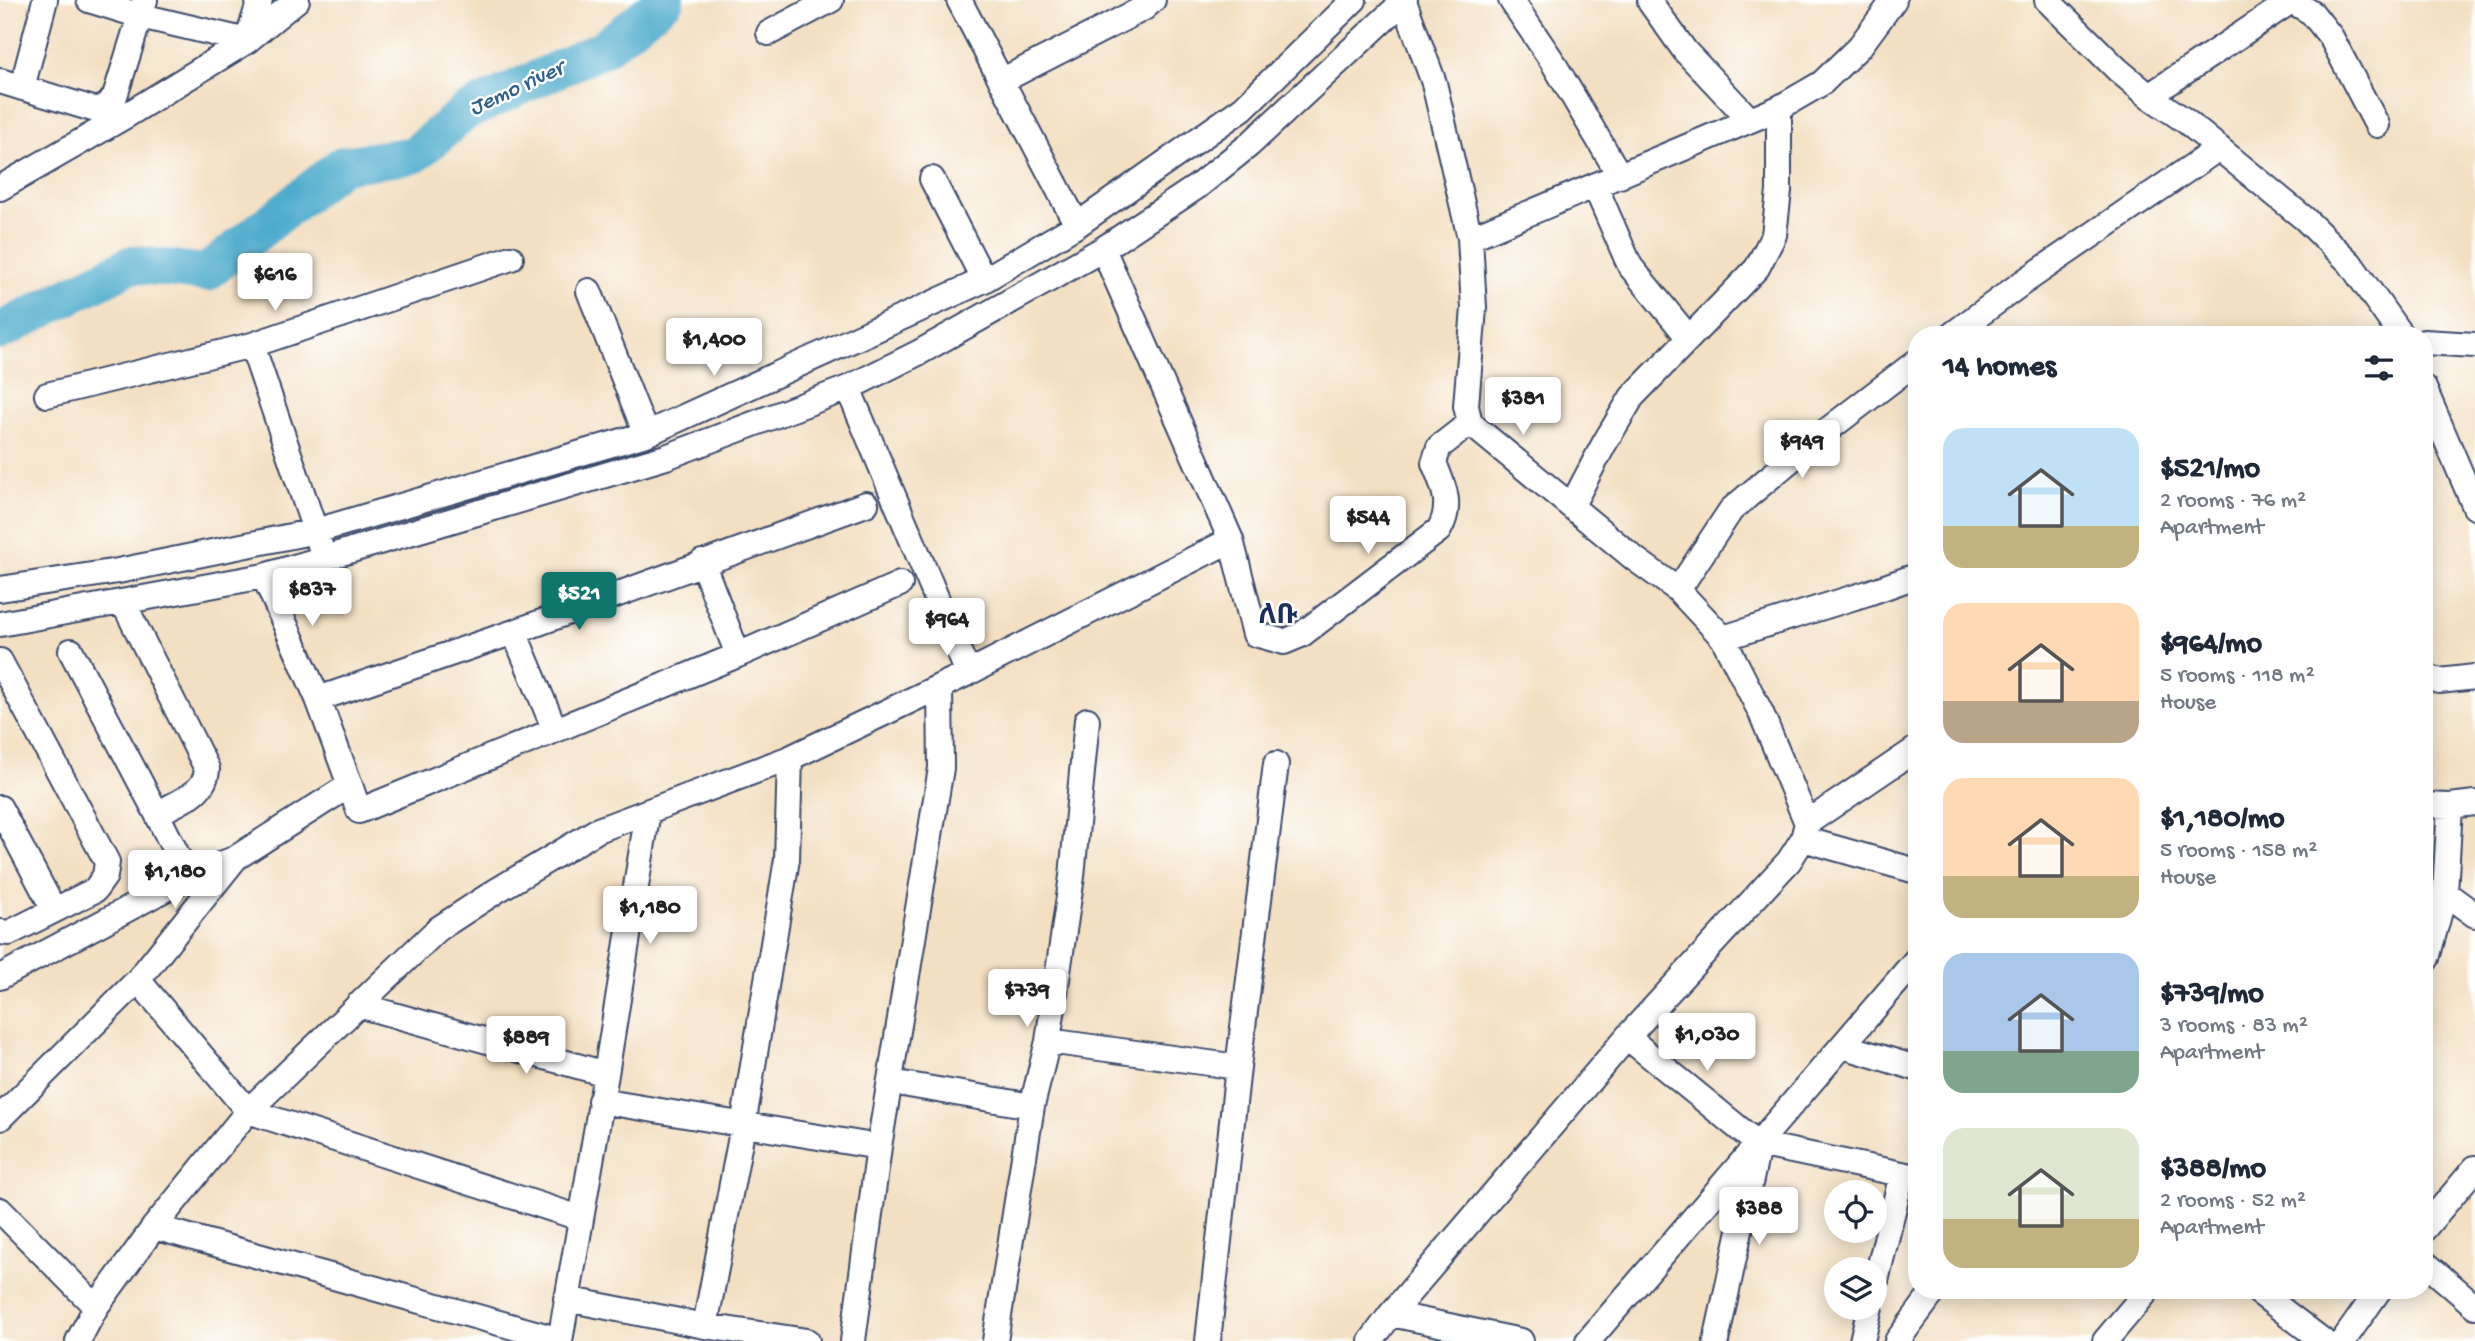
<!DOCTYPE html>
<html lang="en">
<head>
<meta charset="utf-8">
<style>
	:root { --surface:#fff; --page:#f6f6f7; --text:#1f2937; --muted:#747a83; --accent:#0f766e }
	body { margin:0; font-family:"Gochi Hand","Noto Sans Ethiopic",sans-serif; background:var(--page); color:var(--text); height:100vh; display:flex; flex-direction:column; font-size:26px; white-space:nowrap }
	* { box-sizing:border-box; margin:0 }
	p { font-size:23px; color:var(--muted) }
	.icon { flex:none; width:38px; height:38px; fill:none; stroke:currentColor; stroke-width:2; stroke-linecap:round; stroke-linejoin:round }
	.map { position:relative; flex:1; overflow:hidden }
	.sheet { position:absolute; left:1908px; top:326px; width:525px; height:973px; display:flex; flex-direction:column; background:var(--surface); border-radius:28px; box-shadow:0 4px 18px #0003 }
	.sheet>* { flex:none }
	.fabs { position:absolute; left:1824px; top:1180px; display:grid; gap:14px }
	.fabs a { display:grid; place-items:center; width:63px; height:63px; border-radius:50%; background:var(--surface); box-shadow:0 4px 18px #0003; font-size:35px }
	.price { position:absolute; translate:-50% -60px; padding:0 16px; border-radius:7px; background:#fff; color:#222; font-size:23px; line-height:46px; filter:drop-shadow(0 2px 4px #0008) }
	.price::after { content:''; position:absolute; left:50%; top:42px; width:21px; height:16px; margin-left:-10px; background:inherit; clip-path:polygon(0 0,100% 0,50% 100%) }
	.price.active { background:var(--accent); color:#fff }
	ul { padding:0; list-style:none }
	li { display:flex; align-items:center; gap:21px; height:175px; padding:0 35px }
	li span { display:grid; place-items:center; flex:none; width:196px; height:140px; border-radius:21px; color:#555 }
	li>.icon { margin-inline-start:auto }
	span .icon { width:84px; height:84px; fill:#fffc; stroke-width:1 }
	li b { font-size:30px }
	h2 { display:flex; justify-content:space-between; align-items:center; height:84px; padding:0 35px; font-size:30px }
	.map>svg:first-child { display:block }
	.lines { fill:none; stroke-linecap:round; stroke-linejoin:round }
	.river { stroke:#4eabcc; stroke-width:38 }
	.minor-casing { stroke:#3b496d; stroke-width:28 }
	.minor { stroke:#fff; stroke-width:24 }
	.labels { text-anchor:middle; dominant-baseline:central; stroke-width:5; stroke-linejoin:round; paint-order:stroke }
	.water-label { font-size:23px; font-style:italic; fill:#2f618a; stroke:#fff }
	.district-label { font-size:28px; font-weight:bold; fill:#1b2f5e; stroke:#fff }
</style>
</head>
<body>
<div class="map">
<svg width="2475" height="1341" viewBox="0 0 2475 1341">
	<rect width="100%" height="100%" fill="#fff"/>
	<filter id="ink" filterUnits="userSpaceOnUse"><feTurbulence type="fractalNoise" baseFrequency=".0143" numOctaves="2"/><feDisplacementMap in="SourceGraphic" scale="14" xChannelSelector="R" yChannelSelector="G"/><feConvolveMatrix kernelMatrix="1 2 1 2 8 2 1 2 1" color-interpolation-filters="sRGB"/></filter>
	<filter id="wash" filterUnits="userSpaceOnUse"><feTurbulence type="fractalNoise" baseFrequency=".00686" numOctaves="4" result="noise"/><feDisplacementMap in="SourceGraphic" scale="28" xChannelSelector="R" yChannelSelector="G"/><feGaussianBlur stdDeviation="1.57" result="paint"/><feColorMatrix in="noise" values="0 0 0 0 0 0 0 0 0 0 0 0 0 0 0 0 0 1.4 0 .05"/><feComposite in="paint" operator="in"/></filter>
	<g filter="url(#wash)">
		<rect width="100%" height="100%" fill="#f3dfc1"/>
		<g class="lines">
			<!-- river -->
			<path class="river" d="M0 331 132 264 206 273 342 165 414 155 465 112 604 48 665 0"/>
		</g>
	</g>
	<g filter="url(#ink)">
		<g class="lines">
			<!-- minor casing -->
			<g class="minor-casing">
				<path id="minor" d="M89 0 141 16 247 41 260 0
					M959 0 1077 225
					M1511 0 1551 59 1620 176
					M2047 0 2118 70 2149 96 2187 122 2305 219 2350 263 2400 334
					M2290 0 2312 13 2331 37 2377 125
					M1650 2 1685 51 1750 120
					M769 33 831 0
					M0 81 96 110 107 106 115 96 145 0
					M1001 81 1144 8 1153 0
					M22 88 45 0
					M2149 96 2291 1
					M932 179 984 280
					M1595 186 1630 266 1689 338
					M0 188 127 115 247 41 297 0
					M1470 238 1779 108 1822 83 1860 46 1894 0
					M589 291 646 434
					M1953 334 2022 283 2219 148
					M2424 342 2475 345
					M252 345 320 545
					M848 388 968 673
					M2424 388 2475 507
					M47 395 252 345 511 258
					M1572 505 1604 444 1632 397 1757 268 1774 235 1779 191V108
					M1231 540 1255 634 1284 642 1301 635 1439 530C1453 506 1444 487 1434 463L1439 447 1470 423
					M702 562 738 655
					M264 576 318 699
					M0 589 118 571 316 531 646 434 984 280 1077 225 1243 108 1354 0
					M1678 590 1731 510 1812 442 1916 362
					M123 602 207 769C206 794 177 802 157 814
					M0 624 264 576 666 457 848 388 920 352 1103 249 1198 186 1249 145 1405 0
					M514 632 555 730
					M1723 638 1868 593 1916 576
					M71 651 157 814 188 877
					M0 661 107 862 105 876 95 890 9 933 0 932
					M2424 676 2439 681 2475 677
					M350 785 318 699 514 632 866 504
					M2424 805 2450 806 2475 803
					M0 808 54 910
					M1807 823 1916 749
					M1803 839 1916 871
					M2445 893 2475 915
					M2424 962 2427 958 2445 893 2450 806
					M0 977 188 877 234 859 350 785 359 811 738 655 900 584
					M138 980 234 860
					M358 1005 606 1074 560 1341
					M1627 1037 1758 1144 1916 1177
					M1048 1041 1238 1067
					M1843 1046 1916 1068
					M606 1074 648 811
					M891 1082 1032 1106
					M600 1101 879 1147
					M0 1118 138 980 248 1111 580 1218
					M0 1210 96 1307
					M154 1227 560 1340
					M2424 1229 2475 1168
					M2424 1262 2475 1306
					M1874 1289 1902 1174
					M2256 1290 2323 1341
					M566 1299 705 1326 807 1341
					M1391 1314 1521 1341
					M705 1326 743 1126 787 859 790 758
					M78 1341 96 1307 154 1227 248 1111 438 929 496 891 598 830 790 758 968 673 1231 540 1103 249
					M853 1341 879 1147 941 768 940 687
					M995 1341 1032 1106 1048 1041 1072 876 1087 720
					M1208 1341 1238 1067 1276 764
					M1371 1341 1391 1314 1627 1037 1789 861 1803 839 1807 823 1761 713 1723 638 1678 590 1635 559 1470 423 1466 406 1474 308 1470 238 1434 83 1404 1
					M1588 1341 1916 960
					M1716 1341 1758 1147
					M1862 1341 1870 1307
					M1897 1341 1935 1290
					M2105 1341 2148 1290
					M2343 1341 2379 1290"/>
			</g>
			<!-- minor -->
			<use href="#minor" class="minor"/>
		</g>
	</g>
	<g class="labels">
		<!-- water labels -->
		<g class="water-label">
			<text transform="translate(517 89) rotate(-25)">Jemo river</text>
		</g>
		<!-- district labels -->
		<g class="district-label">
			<text x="1278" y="617">ለቡ</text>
		</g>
	</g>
</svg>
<div class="fabs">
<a><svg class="icon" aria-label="locate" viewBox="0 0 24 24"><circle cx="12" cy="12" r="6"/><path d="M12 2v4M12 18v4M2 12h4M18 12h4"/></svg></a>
<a><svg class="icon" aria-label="layers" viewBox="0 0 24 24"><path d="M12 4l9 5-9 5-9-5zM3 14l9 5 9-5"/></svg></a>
</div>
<b class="price" style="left:275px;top:313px">$616</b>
<b class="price" style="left:714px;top:378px">$1,400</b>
<b class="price" style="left:1523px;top:437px">$381</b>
<b class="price" style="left:1802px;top:480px">$949</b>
<b class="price" style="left:1368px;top:556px">$544</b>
<b class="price" style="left:312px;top:628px">$837</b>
<b class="price active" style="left:579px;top:632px">$521</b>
<b class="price" style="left:947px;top:658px">$964</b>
<b class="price" style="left:175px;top:910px">$1,180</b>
<b class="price" style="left:650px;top:946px">$1,180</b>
<b class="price" style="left:1027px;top:1029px">$739</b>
<b class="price" style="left:1707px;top:1073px">$1,030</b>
<b class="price" style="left:526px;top:1076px">$889</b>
<b class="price" style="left:1759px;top:1247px">$388</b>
<section class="sheet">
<h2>14 homes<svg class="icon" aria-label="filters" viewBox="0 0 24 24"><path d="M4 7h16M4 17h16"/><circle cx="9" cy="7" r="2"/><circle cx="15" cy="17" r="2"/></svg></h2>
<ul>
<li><span style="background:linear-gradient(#bfe0f5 70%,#c2b280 0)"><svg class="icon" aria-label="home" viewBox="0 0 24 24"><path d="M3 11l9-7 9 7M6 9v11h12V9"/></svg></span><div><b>$521/mo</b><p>2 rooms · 76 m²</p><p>Apartment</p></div></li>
<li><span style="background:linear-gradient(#ffd9b3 70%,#b9a48a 0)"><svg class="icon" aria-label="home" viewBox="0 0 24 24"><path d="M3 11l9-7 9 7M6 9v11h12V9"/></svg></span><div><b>$964/mo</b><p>5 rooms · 118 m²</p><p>House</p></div></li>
<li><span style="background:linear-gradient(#ffd9b3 70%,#c2b280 0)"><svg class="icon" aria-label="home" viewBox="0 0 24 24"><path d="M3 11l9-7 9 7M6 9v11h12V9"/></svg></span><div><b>$1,180/mo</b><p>5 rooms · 158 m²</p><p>House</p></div></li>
<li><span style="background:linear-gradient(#a9c7e8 70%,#7fa58c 0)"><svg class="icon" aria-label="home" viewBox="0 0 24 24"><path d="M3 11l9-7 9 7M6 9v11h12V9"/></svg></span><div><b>$739/mo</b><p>3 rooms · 83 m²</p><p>Apartment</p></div></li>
<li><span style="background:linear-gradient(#dfe7d0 65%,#c2b280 0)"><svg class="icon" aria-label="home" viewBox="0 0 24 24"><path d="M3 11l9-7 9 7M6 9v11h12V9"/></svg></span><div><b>$388/mo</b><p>2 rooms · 52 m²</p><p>Apartment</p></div></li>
</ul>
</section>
</div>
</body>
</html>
